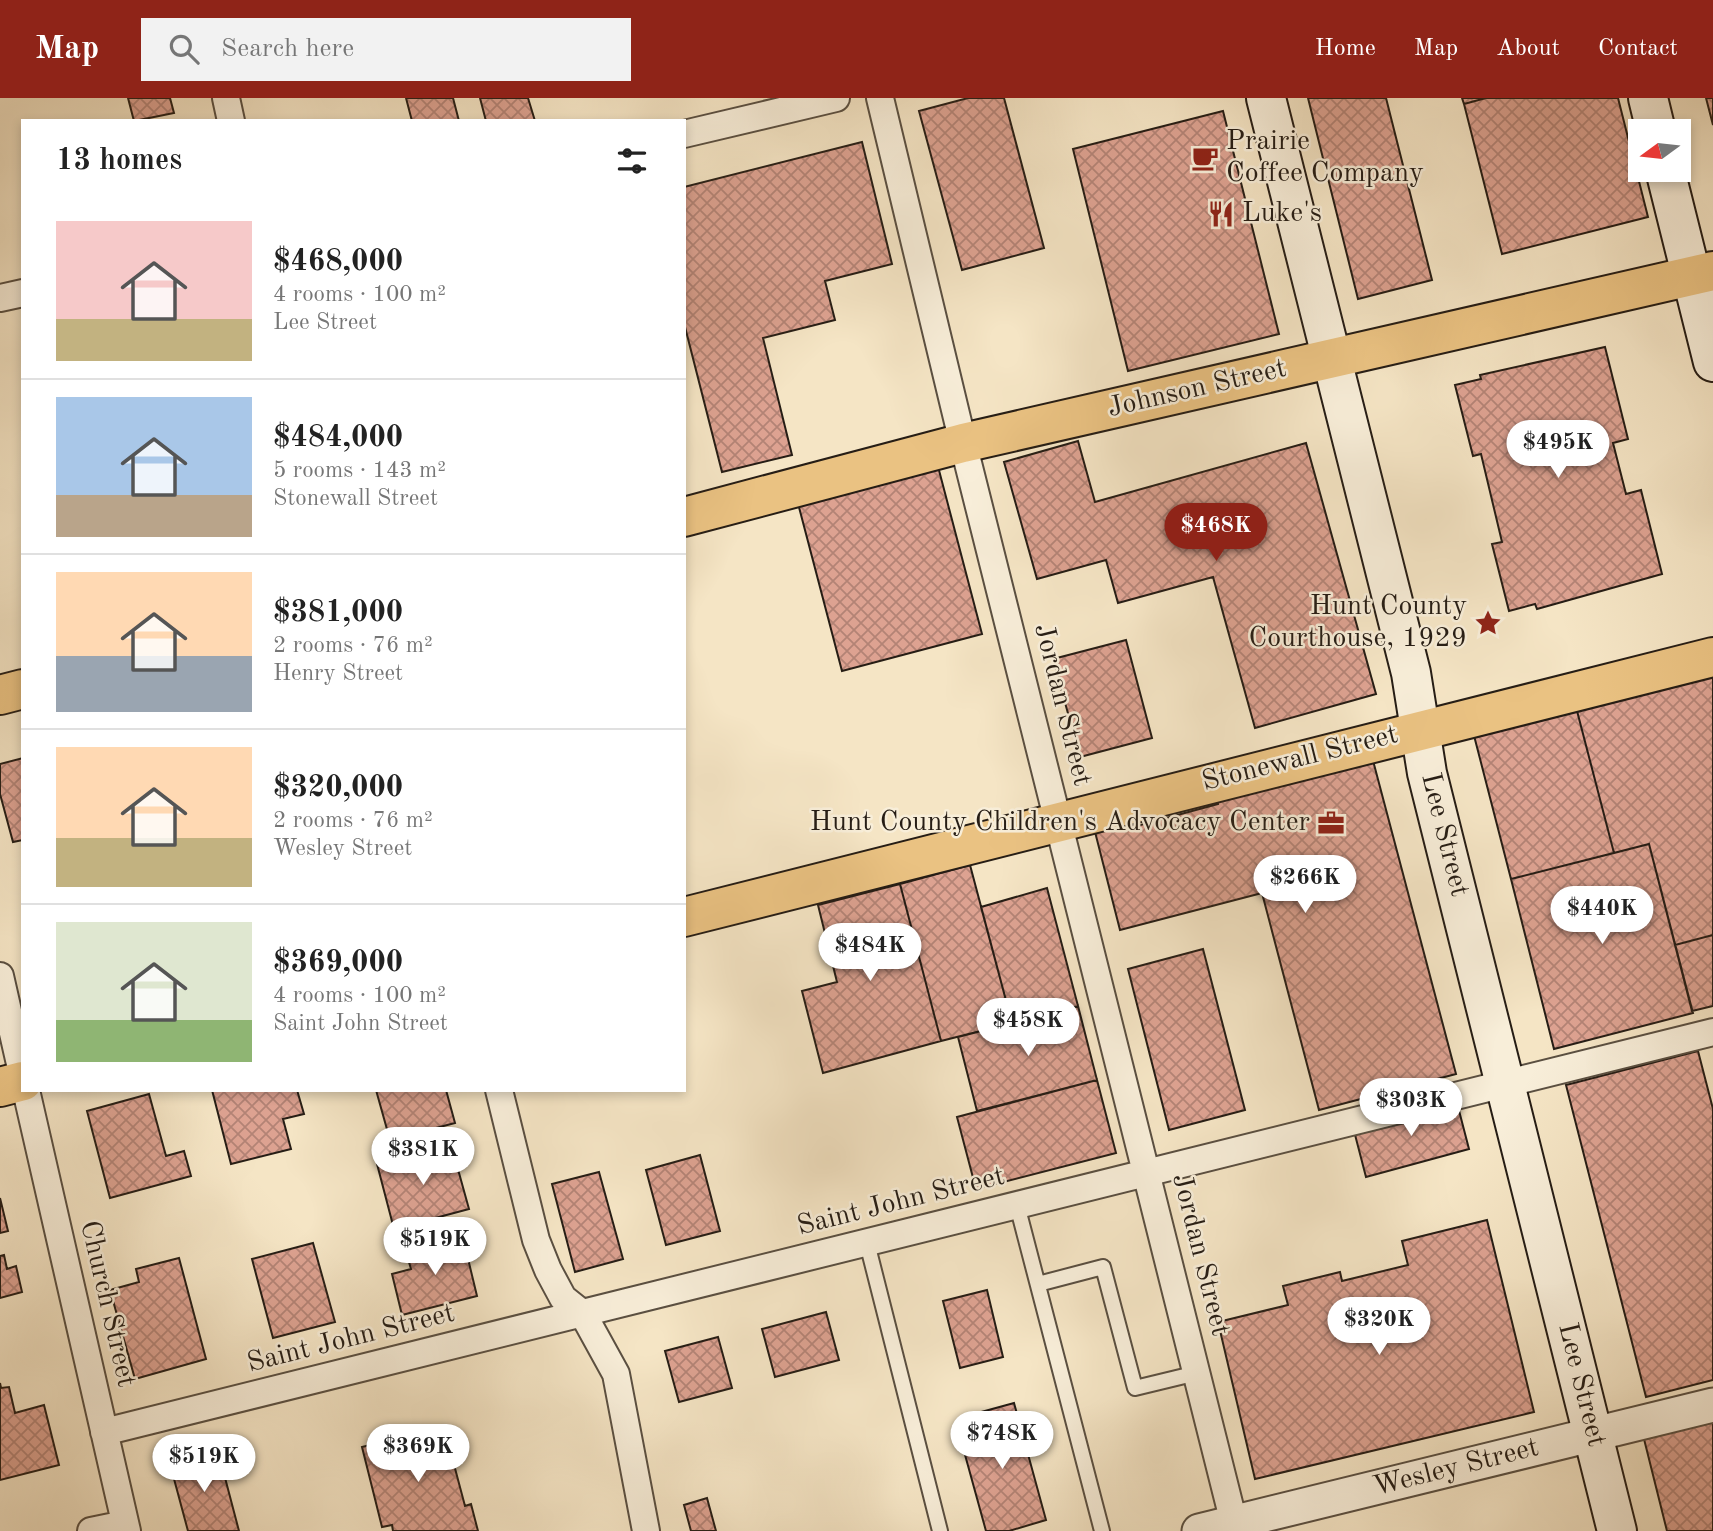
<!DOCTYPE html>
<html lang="en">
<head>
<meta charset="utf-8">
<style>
	:root { --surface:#fff; --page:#f2f2f2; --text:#222; --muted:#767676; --line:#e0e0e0; --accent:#8f2418 }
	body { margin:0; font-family:"Old Standard TT",serif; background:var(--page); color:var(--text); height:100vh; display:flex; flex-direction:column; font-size:26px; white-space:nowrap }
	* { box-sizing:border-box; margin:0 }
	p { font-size:23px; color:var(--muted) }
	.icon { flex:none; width:38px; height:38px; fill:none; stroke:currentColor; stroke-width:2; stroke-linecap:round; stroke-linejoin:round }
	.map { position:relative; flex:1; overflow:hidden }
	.details { position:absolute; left:21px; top:21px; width:665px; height:973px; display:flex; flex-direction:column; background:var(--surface); border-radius:0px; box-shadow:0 4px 10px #0003 }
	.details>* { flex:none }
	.needle { width:46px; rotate:255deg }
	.fabs { position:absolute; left:1628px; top:21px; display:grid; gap:14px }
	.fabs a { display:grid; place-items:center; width:63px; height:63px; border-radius:0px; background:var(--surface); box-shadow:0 4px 10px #0003; font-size:35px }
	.price { position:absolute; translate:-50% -60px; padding:0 16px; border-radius:24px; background:#fff; color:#222; font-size:23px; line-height:46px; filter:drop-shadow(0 2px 4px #0008) }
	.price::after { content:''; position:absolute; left:50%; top:42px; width:21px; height:16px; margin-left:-10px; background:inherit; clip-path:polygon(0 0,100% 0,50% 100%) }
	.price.on { background:var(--accent); color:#fff }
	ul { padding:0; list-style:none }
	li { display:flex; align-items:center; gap:21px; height:175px; padding:0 35px }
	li+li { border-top:2px solid var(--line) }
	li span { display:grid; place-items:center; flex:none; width:196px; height:140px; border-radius:0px; color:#555 }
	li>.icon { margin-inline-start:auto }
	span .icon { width:84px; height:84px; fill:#fffc; stroke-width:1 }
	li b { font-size:30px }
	h2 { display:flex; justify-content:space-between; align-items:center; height:84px; padding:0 35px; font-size:30px }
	header { display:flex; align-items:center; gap:42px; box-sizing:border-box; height:98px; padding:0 35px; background:var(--accent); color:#fff }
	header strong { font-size:33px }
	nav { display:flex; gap:38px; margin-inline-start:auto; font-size:24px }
	.search { width:490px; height:63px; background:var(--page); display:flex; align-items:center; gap:18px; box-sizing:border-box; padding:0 24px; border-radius:0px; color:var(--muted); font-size:26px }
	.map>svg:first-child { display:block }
	.building { fill:url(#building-cross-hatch); stroke:#261d15; stroke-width:2 }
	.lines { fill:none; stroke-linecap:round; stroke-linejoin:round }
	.service-casing { stroke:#5a4f41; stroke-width:18 }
	.minor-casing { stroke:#5a4f41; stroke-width:30 }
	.tertiary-casing { stroke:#5a4f41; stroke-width:37 }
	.secondary-casing { stroke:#261d15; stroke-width:42 }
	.primary-casing { stroke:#261d15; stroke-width:42 }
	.service { stroke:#f8eed9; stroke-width:14 }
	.minor { stroke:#f8eed9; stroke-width:26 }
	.tertiary { stroke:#f8eed9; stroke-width:33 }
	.secondary { stroke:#f8eed9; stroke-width:38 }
	.primary { stroke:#eac282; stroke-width:38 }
	.labels { text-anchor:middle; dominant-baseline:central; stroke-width:5; stroke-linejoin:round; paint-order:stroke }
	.poi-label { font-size:28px; fill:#261d15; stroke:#f8eed9; text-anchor:start }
	.street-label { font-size:28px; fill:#261d15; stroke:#f8eed9 }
</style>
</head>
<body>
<header>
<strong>Map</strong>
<div class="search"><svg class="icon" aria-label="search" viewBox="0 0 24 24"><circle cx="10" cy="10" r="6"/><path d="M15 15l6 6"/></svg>Search here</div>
<nav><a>Home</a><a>Map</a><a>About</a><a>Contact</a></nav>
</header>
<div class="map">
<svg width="1713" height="1433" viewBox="0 0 1713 1433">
	<defs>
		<pattern id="building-cross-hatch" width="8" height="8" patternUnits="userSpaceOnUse" patternTransform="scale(1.75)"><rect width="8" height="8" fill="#dda291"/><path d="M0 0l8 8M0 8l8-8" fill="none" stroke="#b38375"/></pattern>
	</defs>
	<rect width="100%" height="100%" fill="#f5e5c5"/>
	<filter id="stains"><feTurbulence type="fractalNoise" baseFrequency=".00286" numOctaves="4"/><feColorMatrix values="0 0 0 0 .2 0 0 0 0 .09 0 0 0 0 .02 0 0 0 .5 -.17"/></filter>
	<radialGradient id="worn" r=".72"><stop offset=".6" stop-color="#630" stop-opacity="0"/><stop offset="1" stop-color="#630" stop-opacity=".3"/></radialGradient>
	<!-- building -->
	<path class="building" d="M128 0H170L174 15 134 23Z
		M406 0H453L459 23H412Z
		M480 0H528L535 23H486Z
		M968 0H1004L1044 150 962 172 919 13Z
		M1308 0H1386L1432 182 1358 201Z
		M1462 0H1486L1464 6Z
		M1486 0H1618L1648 119 1502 156 1464 6Z
		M1706 0H1713V27Z
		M1223 13 1279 236 1128 273 1073 51Z
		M862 44 892 166 825 183 835 222 763 240 792 357 722 374 684 225V89Z
		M1605 249 1628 341 1613 345 1626 396 1641 392 1662 476 1537 511 1535 506 1509 513 1492 446 1502 444 1481 356 1473 358 1455 287 1481 281 1480 277Z
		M1078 343 1095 404 1306 345 1376 596 1255 630 1213 479 1118 505 1106 462 1037 481 1004 364Z
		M935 357 982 536 842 573 795 394Z
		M1126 542 1152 640 1080 659 1053 561Z
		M1713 574V837L1675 847 1649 746 1614 755 1576 609Z
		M1576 609 1614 755 1511 781 1470 622Z
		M1371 655 1456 976 1319 1012 1262 795 1120 832 1093 726 1130 716 1133 729 1218 706 1216 696Z
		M23 660V742L13 744 0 696V666Z
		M1649 746 1693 915 1554 951 1511 781Z
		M970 767 1012 925 941 943 900 786Z
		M900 786 941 943 823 975 802 893 837 884 818 807Z
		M1047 790 1078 908 1012 925 981 809Z
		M1713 837V908L1692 913 1675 847Z
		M1203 851 1245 1012 1169 1032 1128 871Z
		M1078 908 1097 982 977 1013 958 939Z
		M1698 953 1713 1011V1282L1646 1299 1566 987Z
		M1097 982 1116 1055 976 1091 957 1019Z
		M212 992H297L304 1016 283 1021 291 1051 231 1066Z
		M376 992H446L455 1025 390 1042Z
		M149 996 166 1058 184 1053 191 1078 110 1100 87 1013Z
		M1456 1001 1469 1051 1366 1079 1353 1029Z
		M451 1046 469 1111 394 1131 377 1066Z
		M700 1057 720 1133 666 1147 646 1072Z
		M599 1074 623 1161 575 1174 552 1086Z
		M0 1100 8 1133 0 1135Z
		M1487 1122 1534 1314 1255 1381 1218 1224 1288 1207 1283 1188 1340 1174 1342 1183 1408 1167 1402 1143Z
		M463 1140 477 1198 402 1217 392 1176 411 1171 406 1154Z
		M313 1145 335 1224 273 1240 252 1161Z
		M4 1157 7 1171 16 1168 22 1194 0 1200V1158Z
		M179 1160 206 1261 135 1281 110 1192 139 1184 136 1171Z
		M987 1192 1003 1259 960 1270 943 1203Z
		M826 1214 839 1262 775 1279 762 1231Z
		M718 1239 732 1290 679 1304 665 1253Z
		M0 1285 1 1290 9 1289 15 1315 44 1307 59 1367 0 1382Z
		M1014 1305 1046 1422 1009 1433H986L959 1335 978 1330 974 1316Z
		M1713 1324V1433H1667L1644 1341Z
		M444 1329 465 1408 471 1406 478 1433H393L392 1427 382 1429 362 1349Z
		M218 1353 239 1433H188L170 1366Z
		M707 1400 716 1433H691L684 1407Z"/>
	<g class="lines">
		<!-- service casing -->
		<g class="service-casing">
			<path id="service" d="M1017 1107 1102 1433
				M867 1145 940 1433
				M1038 1186 1103 1169 1135 1290 1197 1275"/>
		</g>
		<!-- minor casing -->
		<g class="minor-casing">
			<path id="minor" d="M226 0 231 23
				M880 0 963 345 1236 1433
				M684 36 836 0
				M0 200 23 195
				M0 878 23 979
				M26 992 127 1433
				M499 992 536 1142 548 1172 563 1200 583 1216 616 1276 646 1433
				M104 1334 1713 934
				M91 1433 125 1426"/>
		</g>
		<!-- tertiary casing -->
		<g class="tertiary-casing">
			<path id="tertiary" d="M1199 1433 1713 1307"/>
		</g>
		<!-- secondary casing -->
		<g class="secondary-casing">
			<path id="secondary" d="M1266 0 1411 575 1427 675 1617 1433
				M1648 0 1656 33
				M1665 72 1713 264"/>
		</g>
		<!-- primary casing -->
		<g class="primary-casing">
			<path id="primary" d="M684 419 963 345 1713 173
				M0 597 23 591
				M684 819 1713 559
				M0 989 23 983"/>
		</g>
		<!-- service -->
		<use href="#service" class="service"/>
		<!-- minor -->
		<use href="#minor" class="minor"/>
		<!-- tertiary -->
		<use href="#tertiary" class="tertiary"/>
		<!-- secondary -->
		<use href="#secondary" class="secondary"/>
		<!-- primary -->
		<use href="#primary" class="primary"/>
	</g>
	<!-- icons -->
	<defs>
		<g id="cafe-bare" transform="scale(2.1)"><path d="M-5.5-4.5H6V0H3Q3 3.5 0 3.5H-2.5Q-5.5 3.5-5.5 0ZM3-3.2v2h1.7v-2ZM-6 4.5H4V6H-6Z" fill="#8f2418" stroke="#f8eed9" stroke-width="2.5" paint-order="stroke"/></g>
		<g id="restaurant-bare" transform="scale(2.1)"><path d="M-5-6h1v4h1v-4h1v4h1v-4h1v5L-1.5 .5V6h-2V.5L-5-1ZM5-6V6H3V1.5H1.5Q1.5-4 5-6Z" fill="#8f2418" stroke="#f8eed9" stroke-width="2.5" paint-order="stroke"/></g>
		<g id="sight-bare" transform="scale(2.1)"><path d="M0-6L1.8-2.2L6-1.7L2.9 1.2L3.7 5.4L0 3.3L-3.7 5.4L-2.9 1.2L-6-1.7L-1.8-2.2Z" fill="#8f2418" stroke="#f8eed9" stroke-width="2.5" paint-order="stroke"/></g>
		<g id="office-bare" transform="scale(2.1)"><path d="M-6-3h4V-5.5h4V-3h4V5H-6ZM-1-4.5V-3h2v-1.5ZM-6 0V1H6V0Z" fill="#8f2418" stroke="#f8eed9" stroke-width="2.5" paint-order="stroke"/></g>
	</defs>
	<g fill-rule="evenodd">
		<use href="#cafe-bare" x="1205" y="60"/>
		<use href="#restaurant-bare" x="1221" y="116"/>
		<use href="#sight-bare" x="1488" y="525"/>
		<use href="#office-bare" x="1331" y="725"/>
	</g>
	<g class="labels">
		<!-- poi labels -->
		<g class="poi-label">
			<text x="1226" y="44">Prairie<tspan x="1226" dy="32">Coffee Company</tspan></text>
			<text x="1242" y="116">Luke's</text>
			<text x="1467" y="509" text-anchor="end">Hunt County<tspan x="1467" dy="32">Courthouse, 1929</tspan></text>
			<text x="1310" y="725" text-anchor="end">Hunt County Children's Advocacy Center</text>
		</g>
		<!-- street labels -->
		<g class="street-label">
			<text transform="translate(1197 291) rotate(-13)">Johnson Street</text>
			<text transform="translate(1062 607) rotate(76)">Jordan Street</text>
			<text transform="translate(1300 661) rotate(-14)">Stonewall Street</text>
			<text transform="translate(1444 737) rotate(76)">Lee Street</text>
			<text transform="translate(901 1104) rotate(-14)">Saint John Street</text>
			<text transform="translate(1200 1157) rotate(76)">Jordan Street</text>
			<text transform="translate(107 1206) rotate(77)">Church Street</text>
			<text transform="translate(351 1241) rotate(-14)">Saint John Street</text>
			<text transform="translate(1581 1287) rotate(76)">Lee Street</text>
			<text transform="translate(1456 1370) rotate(-14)">Wesley Street</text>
		</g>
	</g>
	<rect width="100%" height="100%" filter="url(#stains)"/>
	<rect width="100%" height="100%" fill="url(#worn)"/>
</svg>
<div class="fabs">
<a><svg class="needle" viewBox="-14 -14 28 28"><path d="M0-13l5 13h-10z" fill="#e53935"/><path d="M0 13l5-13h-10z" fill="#767676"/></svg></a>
</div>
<b class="price" style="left:1558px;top:382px">$495K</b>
<b class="price on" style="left:1216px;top:465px">$468K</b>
<b class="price" style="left:1305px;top:817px">$266K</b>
<b class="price" style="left:1602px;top:848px">$440K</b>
<b class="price" style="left:870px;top:885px">$484K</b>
<b class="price" style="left:1028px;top:960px">$458K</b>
<b class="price" style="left:1411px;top:1040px">$303K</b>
<b class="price" style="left:423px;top:1089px">$381K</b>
<b class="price" style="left:435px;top:1179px">$519K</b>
<b class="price" style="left:1379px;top:1259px">$320K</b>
<b class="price" style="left:1002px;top:1373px">$748K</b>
<b class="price" style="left:418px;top:1386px">$369K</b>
<b class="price" style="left:204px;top:1396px">$519K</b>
<section class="details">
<h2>13 homes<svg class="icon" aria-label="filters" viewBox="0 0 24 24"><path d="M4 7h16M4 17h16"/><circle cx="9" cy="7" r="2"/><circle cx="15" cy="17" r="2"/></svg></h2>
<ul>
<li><span style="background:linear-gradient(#f6c9c9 70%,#c2b280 0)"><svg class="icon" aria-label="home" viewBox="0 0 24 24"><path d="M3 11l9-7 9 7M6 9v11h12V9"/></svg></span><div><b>$468,000</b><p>4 rooms · 100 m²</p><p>Lee Street</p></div></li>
<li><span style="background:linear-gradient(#a9c7e8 70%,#b9a48a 0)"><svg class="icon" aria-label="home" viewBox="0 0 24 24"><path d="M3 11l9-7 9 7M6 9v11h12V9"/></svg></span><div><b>$484,000</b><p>5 rooms · 143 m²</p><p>Stonewall Street</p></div></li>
<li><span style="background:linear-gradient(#ffd9b3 60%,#9aa5b1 0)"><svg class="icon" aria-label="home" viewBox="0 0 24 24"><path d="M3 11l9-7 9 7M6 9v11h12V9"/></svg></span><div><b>$381,000</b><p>2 rooms · 76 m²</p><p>Henry Street</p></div></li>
<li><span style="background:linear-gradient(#ffd9b3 65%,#c2b280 0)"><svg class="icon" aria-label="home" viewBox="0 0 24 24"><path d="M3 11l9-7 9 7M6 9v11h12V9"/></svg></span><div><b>$320,000</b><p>2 rooms · 76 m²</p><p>Wesley Street</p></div></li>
<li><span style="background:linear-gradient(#dfe7d0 70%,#8fb573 0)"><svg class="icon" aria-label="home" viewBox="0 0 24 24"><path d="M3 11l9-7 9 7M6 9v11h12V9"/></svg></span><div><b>$369,000</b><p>4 rooms · 100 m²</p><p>Saint John Street</p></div></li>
</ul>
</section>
</div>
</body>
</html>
